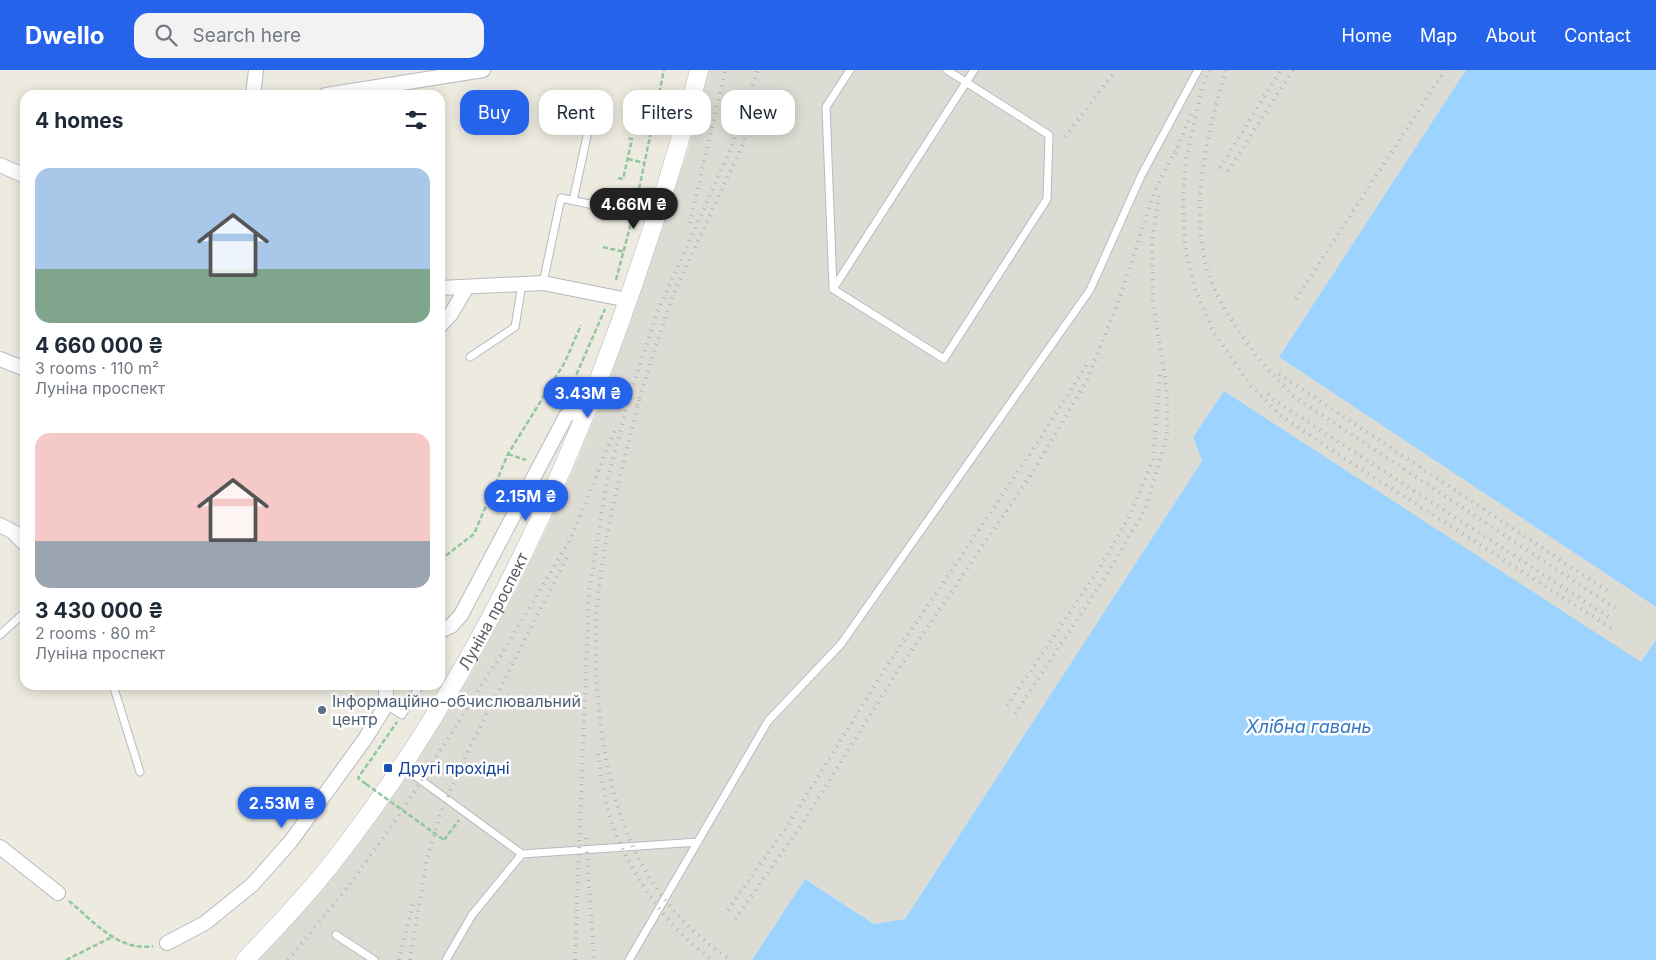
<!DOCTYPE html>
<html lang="en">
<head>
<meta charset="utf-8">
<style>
	:root { --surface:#fff; --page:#f2f2f3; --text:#1f2937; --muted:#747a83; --accent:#2563eb }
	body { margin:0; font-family:Inter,sans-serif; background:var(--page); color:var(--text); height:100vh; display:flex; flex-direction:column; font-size:19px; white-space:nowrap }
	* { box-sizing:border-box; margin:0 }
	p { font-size:16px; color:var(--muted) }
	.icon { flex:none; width:28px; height:28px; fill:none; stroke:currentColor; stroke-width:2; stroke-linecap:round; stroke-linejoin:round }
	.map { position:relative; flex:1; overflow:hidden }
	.panel { position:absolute; left:20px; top:20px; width:425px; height:600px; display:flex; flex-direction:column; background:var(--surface); border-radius:15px; box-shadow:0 2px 12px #0003 }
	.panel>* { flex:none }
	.guide { position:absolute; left:460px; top:20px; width:475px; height:45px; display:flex; gap:10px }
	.price { position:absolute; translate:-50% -42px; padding:0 11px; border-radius:18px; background:var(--accent); color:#fff; font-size:16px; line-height:32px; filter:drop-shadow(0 1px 2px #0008) }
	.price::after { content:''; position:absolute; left:50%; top:30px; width:15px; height:11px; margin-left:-8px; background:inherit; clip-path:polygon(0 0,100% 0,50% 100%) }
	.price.active { background:#222; color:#fff }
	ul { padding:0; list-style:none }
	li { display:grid; align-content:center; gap:10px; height:265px; padding:0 15px }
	li span { display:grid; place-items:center; height:155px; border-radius:15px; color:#555 }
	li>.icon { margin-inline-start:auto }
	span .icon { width:90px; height:90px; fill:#fffc; stroke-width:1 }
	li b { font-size:21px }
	h2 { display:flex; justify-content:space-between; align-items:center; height:60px; padding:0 15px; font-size:21px }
	.pill { padding:0 18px; border-radius:15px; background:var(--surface); box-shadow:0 2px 12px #0003; font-size:18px; line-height:45px }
	.pill.active { background:var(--accent); color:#fff }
	header { display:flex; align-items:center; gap:30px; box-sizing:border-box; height:70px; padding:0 25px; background:var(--accent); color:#fff }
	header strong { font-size:24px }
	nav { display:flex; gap:28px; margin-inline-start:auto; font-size:18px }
	.search { width:350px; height:45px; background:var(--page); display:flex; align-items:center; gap:12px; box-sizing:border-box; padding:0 18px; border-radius:15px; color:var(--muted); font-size:19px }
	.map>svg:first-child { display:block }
	.industrial { fill:#dddcd4 }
	.water { fill:#9dd3ff }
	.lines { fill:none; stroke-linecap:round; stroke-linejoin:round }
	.service-casing { stroke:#b7bac0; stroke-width:9 }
	.minor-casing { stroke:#b7bac0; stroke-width:16 }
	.tertiary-casing { stroke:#b7bac0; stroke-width:19 }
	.path { stroke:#8fc8a0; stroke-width:2.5; stroke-dasharray:5 2.5; stroke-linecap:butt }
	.service { stroke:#fff; stroke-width:7 }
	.minor { stroke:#fff; stroke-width:14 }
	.tertiary { stroke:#fff; stroke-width:18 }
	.rail { stroke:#b2b3b3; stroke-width:4; stroke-dasharray:1 6; stroke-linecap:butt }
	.path-bridge { stroke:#8fc8a0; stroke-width:2.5; stroke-dasharray:5 2.5; stroke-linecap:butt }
	.service-dot { fill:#5c6f8a; stroke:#fff; stroke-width:2 }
	.transit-dot { fill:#1a4fb4; stroke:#fff; stroke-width:2 }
	.labels { text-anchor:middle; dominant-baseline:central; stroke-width:5; stroke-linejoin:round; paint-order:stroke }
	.street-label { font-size:16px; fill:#585c62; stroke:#fff }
	.service-label { font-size:16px; fill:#4e5e75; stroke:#fff; text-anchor:start }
	.transit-label { font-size:16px; fill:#164399; stroke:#fff; text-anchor:start }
	.water-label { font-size:18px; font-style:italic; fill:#3277c5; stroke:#fff }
</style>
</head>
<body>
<header>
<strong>Dwello</strong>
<div class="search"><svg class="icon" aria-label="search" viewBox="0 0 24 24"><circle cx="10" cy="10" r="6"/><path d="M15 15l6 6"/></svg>Search here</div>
<nav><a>Home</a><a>Map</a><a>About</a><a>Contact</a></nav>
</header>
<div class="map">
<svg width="1656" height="890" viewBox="0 0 1656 890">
	<rect width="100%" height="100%" fill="#edeadf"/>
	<!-- industrial -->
	<path class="industrial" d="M709 0H1466L1279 287 1656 537V570L1641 593 1224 321 1193 367 1202 391 905 849 875 854 805 809 752 890H257L343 794 410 702 473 601 517 519 558 435 602 331 690 74Z"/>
	<!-- water -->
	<path class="water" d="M1466 0H1656V537L1279 287Z
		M1224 321 1641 592 1656 570V890H752L805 809 874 854 905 849 1202 391 1193 367Z"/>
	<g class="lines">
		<!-- service casing -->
		<g class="service-casing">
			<path id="service" d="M573 131 590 52
				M543 213 561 128 655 148
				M833 218 826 37 850 0
				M833 219 944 289 1047 129 1049 65 947 0
				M833 219 974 0
				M470 287 515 257 522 214
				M12 466 25 479
				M0 565 25 542
				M113 615 140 702
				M386 635 402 645 420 615
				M403 697 522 784 698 772
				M336 865 374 890
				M446 890 472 845 522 784
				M629 890 768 651 841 574 1090 220 1141 106 1198 0"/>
		</g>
		<!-- minor casing -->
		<g class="minor-casing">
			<path id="minor" d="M253 25 256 0
				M326 25 483 0
				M0 95 25 106
				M440 218 543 213 628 230
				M440 256 451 244 467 217
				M0 289 25 299
				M0 455 25 468
				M440 561 451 556 461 545 566 346 593 328
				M0 777 58 823
				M167 873 205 853 252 815 291 771 365 669 386 635V615"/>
		</g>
		<!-- tertiary casing -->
		<g class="tertiary-casing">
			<g id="tertiary">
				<path id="s1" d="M245 890C277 857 309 823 336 788 475 609 571 403 642 189 663 127 683 64 699 0"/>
			</g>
		</g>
		<!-- path -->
		<path class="path" d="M628 89 645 93
			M618 108 623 109 632 69 626 68
			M636 133 664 0
			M603 177 625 182
			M616 210 631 153
			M572 326 571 317 605 239
			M508 384 526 390
			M440 490 474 464 508 384 565 292 581 255
			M366 714 358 708 397 652
			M444 770 459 750
			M69 831C93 851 119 882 153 876
			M66 890 112 867"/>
		<!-- service -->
		<use href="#service" class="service"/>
		<!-- minor -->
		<use href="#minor" class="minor"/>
		<!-- tertiary -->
		<use href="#tertiary" class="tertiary"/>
		<!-- rail -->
		<path class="rail" d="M1210 0 1203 14 1186 89 1183 129 1185 177 1195 219 1213 261 1251 316 1280 345 1342 387 1611 558
			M1226 0C1208 61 1191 127 1205 191 1212 224 1235 257 1255 284 1266 299 1281 312 1293 326L1615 538
			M1065 67 1116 0
			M1175 84 1192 42
			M1220 98 1281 0
			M1228 101 1293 0
			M690 153 725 0
			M1296 229 1445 0
			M1279 304 1609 522
			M1268 324 1274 330 1612 549
			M639 330C625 389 607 450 600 511 593 560 595 609 601 658 615 756 646 834 731 890
			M637 335 672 227 743 74 751 42
			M1007 636 1099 499 1129 447 1153 390 1160 303
			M1015 644 1109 501 1146 438 1167 366V322L1153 231 1152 171 1159 126
			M598 684C601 708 605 733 613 756 632 806 668 860 713 890
			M586 768 594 890
			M728 840 788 755 885 599 1040 369 1087 294
			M735 849 804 751 897 602 1034 400 1086 312 1119 230 1155 120 1177 77
			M288 890 347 818 398 747 506 577 571 468 615 360
			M399 890 414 829
			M410 890 427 788 440 745 465 687 567 487
			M575 890 589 521 607 412 629 328 657 243 731 78 758 0"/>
		<!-- path-bridge -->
		<path class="path-bridge" d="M366 714 444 770"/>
	</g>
	<!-- markers -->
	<circle class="service-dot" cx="322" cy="640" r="5"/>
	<rect class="transit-dot" x="383" y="693" width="10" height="10" rx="2.5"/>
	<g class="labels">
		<!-- street labels -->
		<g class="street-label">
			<text stroke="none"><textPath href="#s1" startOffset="430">Луніна проспект</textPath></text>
		</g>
		<!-- service labels -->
		<g class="service-label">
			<text x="332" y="631">Інформаційно-обчислювальний<tspan x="332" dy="18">центр</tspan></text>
		</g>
		<!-- transit labels -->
		<g class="transit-label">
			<text x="398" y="698">Другі прохідні</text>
		</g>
		<!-- water labels -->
		<g class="water-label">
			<text x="1309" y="656">Хлібна гавань</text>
		</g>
	</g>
</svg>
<b class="price active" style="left:634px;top:160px">4.66M ₴</b>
<b class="price" style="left:588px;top:349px">3.43M ₴</b>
<b class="price" style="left:526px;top:452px">2.15M ₴</b>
<b class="price" style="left:282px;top:759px">2.53M ₴</b>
<div class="guide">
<a class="pill active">Buy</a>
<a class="pill">Rent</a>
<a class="pill">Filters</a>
<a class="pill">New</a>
</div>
<section class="panel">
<h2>4 homes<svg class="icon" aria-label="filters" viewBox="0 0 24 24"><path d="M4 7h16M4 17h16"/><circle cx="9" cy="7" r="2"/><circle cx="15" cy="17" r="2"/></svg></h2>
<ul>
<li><span style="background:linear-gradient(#a9c7e8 65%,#7fa58c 0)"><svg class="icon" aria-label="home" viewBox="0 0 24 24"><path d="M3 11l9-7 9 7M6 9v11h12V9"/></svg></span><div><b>4 660 000 ₴</b><p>3 rooms · 110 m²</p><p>Луніна проспект</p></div></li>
<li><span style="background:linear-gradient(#f6c9c9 70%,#9aa5b1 0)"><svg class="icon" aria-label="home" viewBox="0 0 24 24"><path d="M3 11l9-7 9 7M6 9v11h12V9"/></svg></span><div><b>3 430 000 ₴</b><p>2 rooms · 80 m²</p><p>Луніна проспект</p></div></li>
</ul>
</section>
</div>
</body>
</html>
